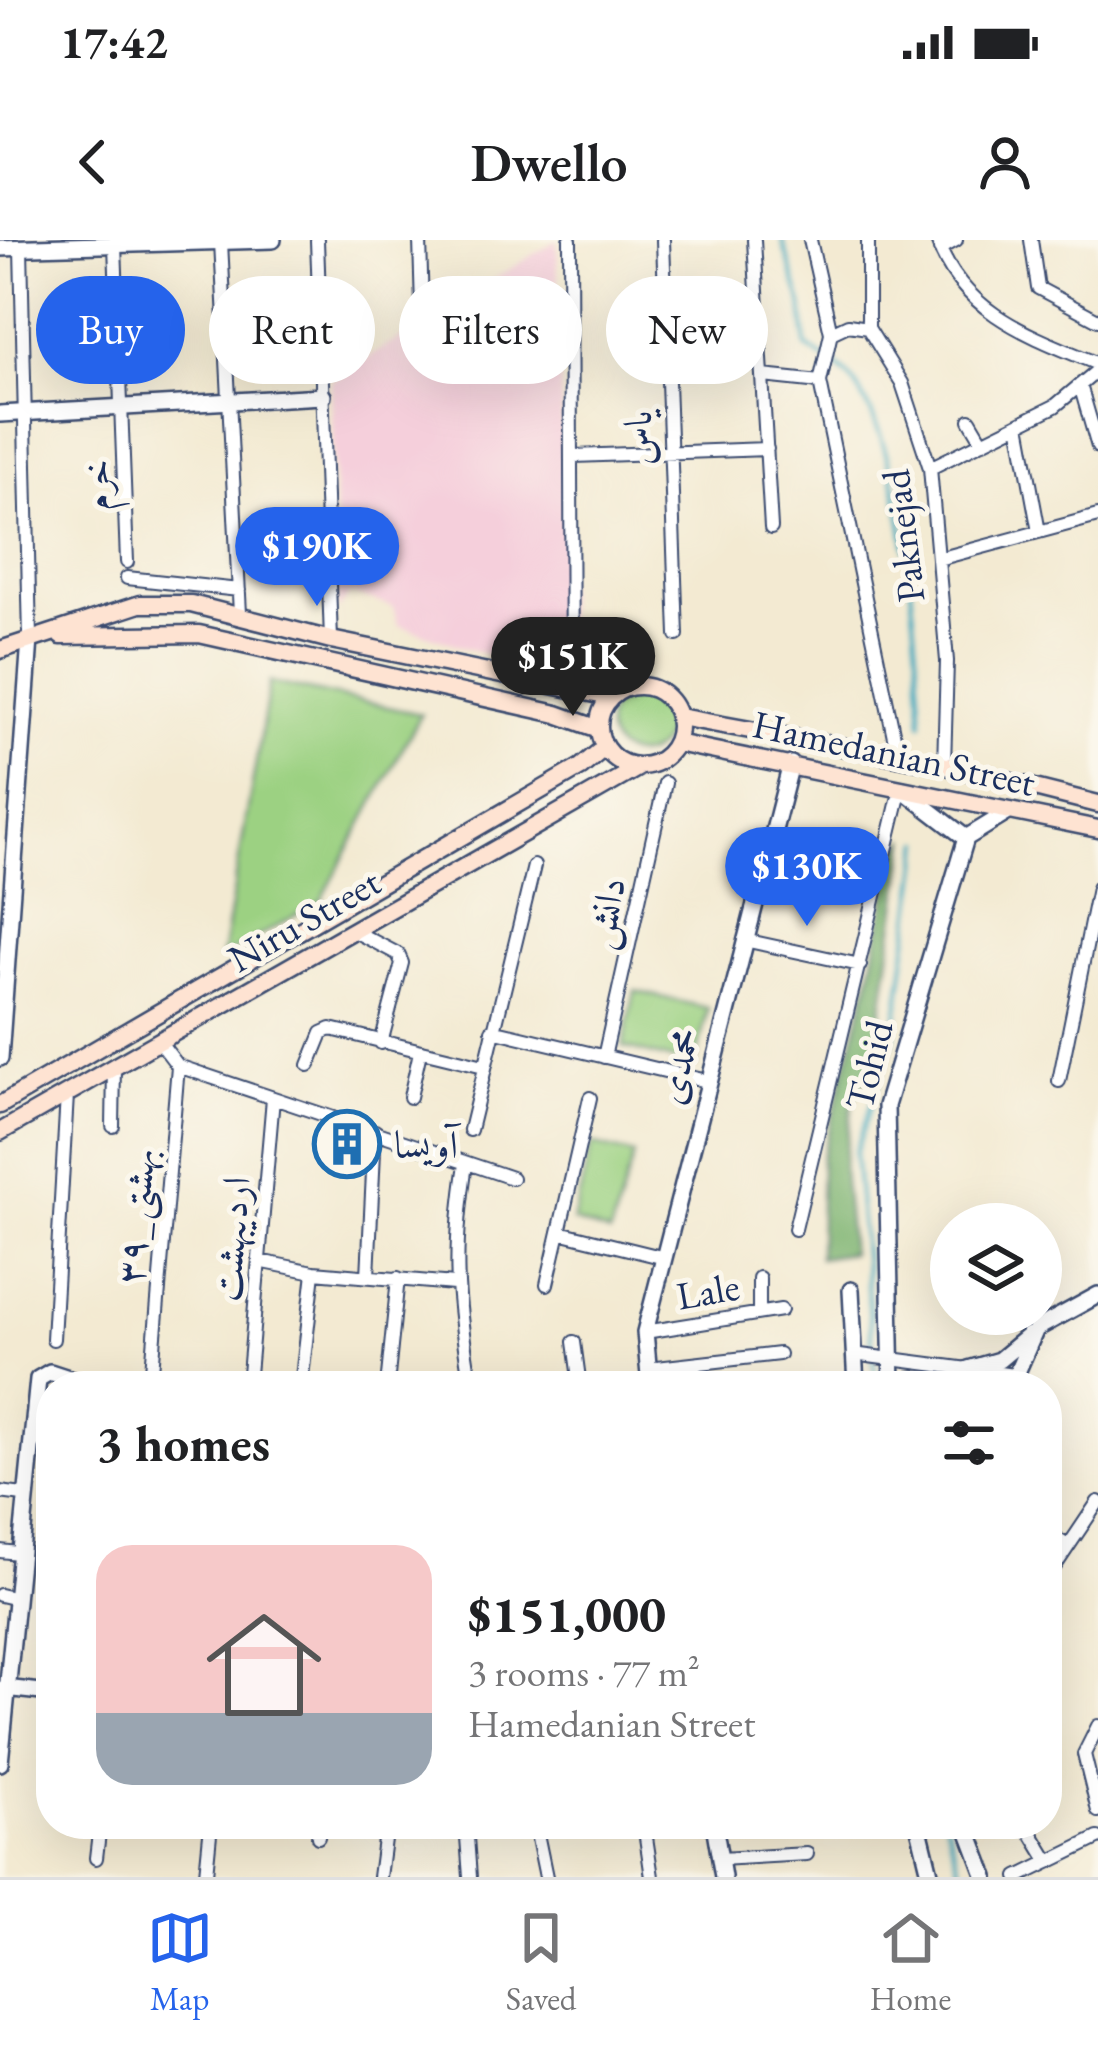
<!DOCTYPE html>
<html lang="en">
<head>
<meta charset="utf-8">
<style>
	:root { --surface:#fff; --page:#f2f2f2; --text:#202124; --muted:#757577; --line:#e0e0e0; --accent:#2563eb }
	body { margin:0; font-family:"EB Garamond",Amiri,serif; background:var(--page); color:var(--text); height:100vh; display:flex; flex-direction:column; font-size:45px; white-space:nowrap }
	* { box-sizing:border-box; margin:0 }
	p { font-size:39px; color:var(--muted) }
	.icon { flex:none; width:66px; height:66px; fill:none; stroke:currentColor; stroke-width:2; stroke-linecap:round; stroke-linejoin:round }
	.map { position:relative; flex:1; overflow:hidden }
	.panel { position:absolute; left:36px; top:1131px; width:1026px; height:468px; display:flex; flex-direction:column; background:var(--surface); border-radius:48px; box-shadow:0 12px 48px #0002 }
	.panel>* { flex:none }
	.guide { position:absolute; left:36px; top:36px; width:1026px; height:108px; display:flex; gap:24px }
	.tools { position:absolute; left:930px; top:963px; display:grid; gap:24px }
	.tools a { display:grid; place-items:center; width:132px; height:132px; border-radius:50%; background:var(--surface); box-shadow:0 12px 48px #0002; font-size:60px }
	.price { position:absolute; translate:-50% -102px; padding:0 27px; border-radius:42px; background:var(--accent); color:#fff; font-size:39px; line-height:78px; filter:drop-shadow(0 3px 6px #0008) }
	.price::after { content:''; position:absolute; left:50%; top:72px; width:36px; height:27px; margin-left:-18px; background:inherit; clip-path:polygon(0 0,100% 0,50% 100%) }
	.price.current { background:#222; color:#fff }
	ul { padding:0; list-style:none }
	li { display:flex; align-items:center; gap:36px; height:300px; padding:0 60px }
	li+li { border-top:3px solid var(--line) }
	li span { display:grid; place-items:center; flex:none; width:336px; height:240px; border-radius:36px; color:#555 }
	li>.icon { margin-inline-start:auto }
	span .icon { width:144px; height:144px; fill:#fffc; stroke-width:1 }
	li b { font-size:51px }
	h2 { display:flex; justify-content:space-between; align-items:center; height:144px; padding:0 60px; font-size:51px }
	.tag { padding:0 42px; border-radius:54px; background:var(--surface); box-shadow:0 12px 48px #0002; font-size:42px; line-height:108px }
	.tag.current { background:var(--accent); color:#fff }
	.status { display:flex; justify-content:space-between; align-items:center; height:84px; padding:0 60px; background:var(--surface); direction:ltr }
	.status svg { height:33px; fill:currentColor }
	header { display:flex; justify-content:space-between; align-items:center; height:156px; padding:0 60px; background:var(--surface); font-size:54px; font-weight:600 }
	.tabs { display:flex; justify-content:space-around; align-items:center; height:168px; border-top:3px solid var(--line); background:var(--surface); font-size:33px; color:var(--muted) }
	.tabs a { display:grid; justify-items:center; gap:6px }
	.tabs .current { color:var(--accent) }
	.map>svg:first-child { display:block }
	.built { fill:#f5cfdb }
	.green { fill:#9cd182; stroke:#5c8070; stroke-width:3 }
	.forest { fill:#7db370; stroke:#4c7167; stroke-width:3 }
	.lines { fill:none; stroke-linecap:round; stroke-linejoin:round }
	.stream { stroke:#41acc0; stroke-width:4.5 }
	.minor-casing { stroke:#3b4b6f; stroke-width:16 }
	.tertiary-casing { stroke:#3b4b6f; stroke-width:20 }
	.secondary-casing { stroke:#3b4b6f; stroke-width:21 }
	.minor { stroke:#fff; stroke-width:12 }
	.tertiary { stroke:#fff; stroke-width:15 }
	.secondary { stroke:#fee3d2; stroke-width:16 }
	.labels { text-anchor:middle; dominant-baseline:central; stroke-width:10; stroke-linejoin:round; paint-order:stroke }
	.street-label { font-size:39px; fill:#1b2f5e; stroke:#fbf7ec }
	.poi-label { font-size:39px; fill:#1b2f5e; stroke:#fbf7ec; text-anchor:start }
</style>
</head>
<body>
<div class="status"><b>17:42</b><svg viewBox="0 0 49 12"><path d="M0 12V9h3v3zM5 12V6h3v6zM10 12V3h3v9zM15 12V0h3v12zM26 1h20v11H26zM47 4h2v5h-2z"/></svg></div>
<header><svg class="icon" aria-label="back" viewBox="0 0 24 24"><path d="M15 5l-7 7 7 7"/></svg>Dwello<svg class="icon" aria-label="person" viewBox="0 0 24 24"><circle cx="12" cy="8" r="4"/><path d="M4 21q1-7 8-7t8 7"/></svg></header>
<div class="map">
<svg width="1098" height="1637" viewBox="0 0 1098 1637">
	<rect width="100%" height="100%" fill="#fbf7ec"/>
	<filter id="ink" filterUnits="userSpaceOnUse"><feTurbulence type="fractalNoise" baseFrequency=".00833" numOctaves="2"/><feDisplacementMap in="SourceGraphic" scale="24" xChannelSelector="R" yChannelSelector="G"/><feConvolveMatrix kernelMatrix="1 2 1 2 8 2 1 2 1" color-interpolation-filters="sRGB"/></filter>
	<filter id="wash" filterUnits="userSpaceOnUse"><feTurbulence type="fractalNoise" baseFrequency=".004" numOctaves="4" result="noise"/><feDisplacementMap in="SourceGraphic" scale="48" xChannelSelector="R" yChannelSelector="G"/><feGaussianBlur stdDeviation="2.7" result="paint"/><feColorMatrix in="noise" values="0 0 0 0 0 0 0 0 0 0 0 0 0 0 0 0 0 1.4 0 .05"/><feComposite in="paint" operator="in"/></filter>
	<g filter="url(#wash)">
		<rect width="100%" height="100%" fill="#f3ead2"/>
		<!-- built -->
		<path class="built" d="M557 0 567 412 545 391 499 419 398 385 393 367 350 353 338 371 331 141Z"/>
		<!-- green -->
		<path class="green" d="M270 442 421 474 321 661 222 717Z
			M607 485a30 30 0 1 1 60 0a30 30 0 1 1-60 0Z
			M635 751 708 768 695 826 623 807Z
			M592 904 634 915 610 994 573 981Z"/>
		<!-- forest -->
		<path class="forest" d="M907 598 875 818 853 862 843 929 851 1013 819 1018 821 919 869 742 895 614Z"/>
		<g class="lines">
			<!-- stream -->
			<path class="stream" d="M782 0 802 64 806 107C820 116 840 125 851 139 908 211 915 391 922 482
				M876 1146 855 913 894 798 922 602
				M946 1584 963 1637"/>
		</g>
	</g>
	<g filter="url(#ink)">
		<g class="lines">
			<!-- minor casing -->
			<g class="minor-casing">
				<path id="minor" d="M317 0 331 400
					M420 0 422 69
					M570 0 572 451
					M663 0 677 395
					M754 0 771 288
					M810 0 831 93 820 142 898 516
					M868 0V88L902 143 930 228 947 421 944 526
					M937 0C961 73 1033 97 1098 124
					M1031 0 1038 48 1098 80
					M221 2 240 374
					M115 5 127 322
					M21 8 30 399
					M940 9 956 0
					M831 93 848 85 868 88
					M763 136 820 142
					M1080 145 1098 207
					M970 180 983 202
					M1019 184 1039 292
					M574 216 767 209
					M930 228 1055 166 1098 130
					M938 319 1098 276
					M127 338 239 350
					M352 690 398 714 402 723 381 803
					M744 700 860 725
					M492 790 707 841
					M159 801 178 826 512 938
					M604 817 665 543
					M309 825 322 793 331 789 484 826
					M1059 841 1098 648
					M410 857 420 812
					M113 886 114 827
					M470 890 534 626
					M466 924C452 1015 456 1056 471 1146
					M795 989 898 560
					M559 992 665 1018
					M259 1021 314 1032 454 1044
					M368 1036 375 891
					M759 1038V1072
					M547 1044 590 858
					M645 1092 781 1070
					M53 1099 67 855
					M574 1102 580 1146
					M853 1114 1014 1135
					M648 1129 779 1114
					M152 1131 178 826
					M248 1146 273 858
					M301 1146 314 1032
					M387 1146 398 1038
					M0 1252 23 1255
					M1047 1293 1065 1304
					M0 1311 18 1313
					M1047 1338 1098 1262
					M0 1355 13 1358
					M1098 1486 1084 1514 1098 1571
					M466 1584 470 1637
					M535 1584 546 1637
					M644 1584 652 1637
					M1026 1584 1049 1622
					M318 1597 320 1584
					M96 1618 100 1584
					M720 1619 807 1614
					M206 1634 211 1584
					M379 1637 386 1584
					M1018 1637 1098 1598"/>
			</g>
			<!-- tertiary casing -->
			<g class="tertiary-casing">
				<path id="tertiary" d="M0 8 273 0
					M0 174 323 156
					M902 549 966 598
					M0 818 30 399
					M851 1050 856 1146
					M968 1129 999 1120 1029 1095
					M650 1146 645 1092 791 524
					M892 1146 886 866 966 598 1010 571
					M1011 1146 1036 1089 1098 1055
					M4 1448 51 1453
					M0 1523 38 1139 50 1132 93 1146
					M714 1584 723 1637
					M918 1584 931 1637
					M966 1584 986 1637"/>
			</g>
			<!-- secondary casing -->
			<g class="secondary-casing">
				<path id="secondary" d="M61 396 199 394 557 474 599 489
					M0 410 140 364H191L331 400 610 457
					M599 486a40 40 0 1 1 80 0a40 40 0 1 1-80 0Z
					M679 477 947 526 1098 564
					M676 503 1098 589
					M0 865 581 527 605 507
					M0 892 641 526"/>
			</g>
			<!-- minor -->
			<use href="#minor" class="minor"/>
			<!-- tertiary -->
			<use href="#tertiary" class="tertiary"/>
			<!-- secondary -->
			<use href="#secondary" class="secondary"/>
		</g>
	</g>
	<!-- icons -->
	<defs>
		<g id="building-ring" transform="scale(3.45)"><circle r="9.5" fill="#fbf7ec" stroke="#1f6fb2" stroke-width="1.5"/><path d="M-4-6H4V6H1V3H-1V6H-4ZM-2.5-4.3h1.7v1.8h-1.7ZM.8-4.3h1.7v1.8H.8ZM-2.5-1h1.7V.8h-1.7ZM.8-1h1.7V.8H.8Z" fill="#1f6fb2"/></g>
	</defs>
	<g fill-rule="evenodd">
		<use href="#building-ring" x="347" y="904"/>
	</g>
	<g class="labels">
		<!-- street labels -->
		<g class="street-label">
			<text transform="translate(638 198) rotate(-91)">یاس</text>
			<text transform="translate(96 245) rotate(-91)">خرم</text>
			<text transform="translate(903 296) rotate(-97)">Paknejad</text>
			<text transform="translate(894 513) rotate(12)">Hamedanian Street</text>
			<text transform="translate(605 673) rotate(-78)">دانش</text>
			<text transform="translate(304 680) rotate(-30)">Niru Street</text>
			<text transform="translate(869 825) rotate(-76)">Tohid</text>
			<text transform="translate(678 826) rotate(-76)">محمدی</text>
			<text transform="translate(135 976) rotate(-85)">۳۹_بهشتی</text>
			<text transform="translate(231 999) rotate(-85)">اردیبهشت</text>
			<text transform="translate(708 1051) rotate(-10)">Lale</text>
		</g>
		<!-- poi labels -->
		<g class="poi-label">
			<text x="394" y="904">آویسا</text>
		</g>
	</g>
</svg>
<div class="tools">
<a><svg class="icon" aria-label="layers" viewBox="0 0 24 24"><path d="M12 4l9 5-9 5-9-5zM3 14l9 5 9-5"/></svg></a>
</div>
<b class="price" style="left:317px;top:369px">$190K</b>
<b class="price current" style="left:573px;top:479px">$151K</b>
<b class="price" style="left:807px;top:689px">$130K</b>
<div class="guide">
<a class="tag current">Buy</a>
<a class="tag">Rent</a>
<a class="tag">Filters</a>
<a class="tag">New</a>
</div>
<section class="panel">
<h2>3 homes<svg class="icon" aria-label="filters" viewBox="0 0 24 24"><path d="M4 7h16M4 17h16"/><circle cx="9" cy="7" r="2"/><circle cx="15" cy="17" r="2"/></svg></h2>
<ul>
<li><span style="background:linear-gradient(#f6c9c9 70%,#9aa5b1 0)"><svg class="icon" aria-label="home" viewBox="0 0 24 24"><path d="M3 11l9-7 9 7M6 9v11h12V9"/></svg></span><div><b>$151,000</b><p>3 rooms · 77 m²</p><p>Hamedanian Street</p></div></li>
</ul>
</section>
</div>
<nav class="tabs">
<a class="current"><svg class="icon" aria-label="map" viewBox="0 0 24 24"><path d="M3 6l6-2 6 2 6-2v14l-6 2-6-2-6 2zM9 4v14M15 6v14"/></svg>Map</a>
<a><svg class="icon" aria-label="saved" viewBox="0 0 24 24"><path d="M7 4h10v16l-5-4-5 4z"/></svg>Saved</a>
<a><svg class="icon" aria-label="home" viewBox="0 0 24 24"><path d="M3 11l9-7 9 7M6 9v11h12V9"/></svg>Home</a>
</nav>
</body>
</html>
